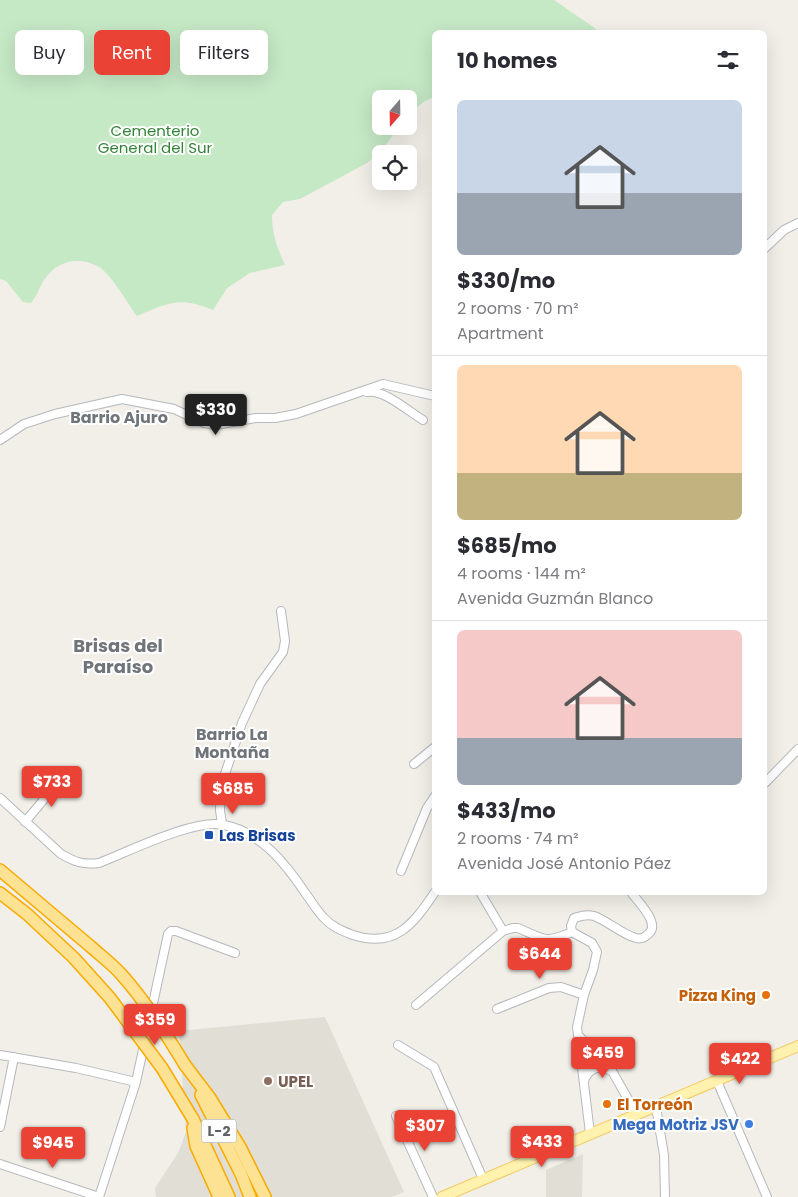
<!DOCTYPE html>
<html lang="en">
<head>
<meta charset="utf-8">
<style>
	:root { --surface:#fff; --page:#f7f7f7; --text:#2b2b33; --muted:#7c7c81; --line:#e1e1e2; --accent:#ea4335 }
	body { margin:0; font-family:Poppins,sans-serif; background:var(--page); color:var(--text); height:100vh; display:flex; flex-direction:column; font-size:19px; white-space:nowrap }
	* { box-sizing:border-box; margin:0 }
	p { font-size:16px; color:var(--muted) }
	.icon { flex:none; width:28px; height:28px; fill:none; stroke:currentColor; stroke-width:2; stroke-linecap:round; stroke-linejoin:round }
	.map { position:relative; flex:1; overflow:hidden }
	.panel { position:absolute; left:432px; top:30px; width:335px; height:865px; display:flex; flex-direction:column; background:var(--surface); border-radius:8px; box-shadow:0 5px 20px #0002 }
	.panel>* { flex:none }
	.hud { position:absolute; left:15px; top:30px; width:342px; height:45px; display:flex; gap:10px }
	.needle { width:32px; rotate:200deg }
	.buttons { position:absolute; left:372px; top:90px; display:grid; gap:10px }
	.buttons a { display:grid; place-items:center; width:45px; height:45px; border-radius:8px; background:var(--surface); box-shadow:0 5px 20px #0002; font-size:25px }
	.price { position:absolute; translate:-50% -42px; padding:0 11px; border-radius:5px; background:var(--accent); color:#fff; font-size:16px; line-height:32px; filter:drop-shadow(0 1px 2px #0008) }
	.price::after { content:''; position:absolute; left:50%; top:30px; width:15px; height:11px; margin-left:-8px; background:inherit; clip-path:polygon(0 0,100% 0,50% 100%) }
	.price.on { background:#222; color:#fff }
	ul { padding:0; list-style:none }
	li { display:grid; align-content:center; gap:10px; height:265px; padding:0 25px }
	li+li { border-top:1px solid var(--line) }
	li span { display:grid; place-items:center; height:155px; border-radius:8px; color:#555 }
	li>.icon { margin-inline-start:auto }
	span .icon { width:90px; height:90px; fill:#fffc; stroke-width:1 }
	li b { font-size:21px }
	h2 { display:flex; justify-content:space-between; align-items:center; height:60px; padding:0 25px; font-size:21px }
	.pill { padding:0 18px; border-radius:8px; background:var(--surface); box-shadow:0 5px 20px #0002; font-size:18px; line-height:45px }
	.pill.on { background:var(--accent); color:#fff }
	.map>svg:first-child { display:block }
	.education { fill:#e1ded6 }
	.green { fill:#c5e8c5 }
	.lines { fill:none; stroke-linecap:round; stroke-linejoin:round }
	.minor-casing { stroke:#b5b8bc; stroke-width:10 }
	.major-casing { stroke:#f2c960; stroke-width:12 }
	.highway-casing { stroke:#f9ab00; stroke-width:14 }
	.minor { stroke:#fff; stroke-width:8 }
	.major { stroke:#fff2af; stroke-width:10 }
	.highway { stroke:#fde293; stroke-width:11 }
	.highway-bridge-casing { stroke:#f9ab00; stroke-width:14; stroke-linecap:butt }
	.highway-bridge { stroke:#fde293; stroke-width:11 }
	.transit-dot { fill:#1a4fb4; stroke:#fff; stroke-width:2 }
	.food-dot { fill:#e8710a; stroke:#fff; stroke-width:2 }
	.education-dot { fill:#8d6e63; stroke:#fff; stroke-width:2 }
	.shop-dot { fill:#3f7fe0; stroke:#fff; stroke-width:2 }
	.labels { text-anchor:middle; dominant-baseline:central; stroke-width:4; stroke-linejoin:round; paint-order:stroke }
	.shield { fill:#fff; stroke:#8f9295; stroke-width:1 }
	.shield-label { font-size:14px; font-weight:bold; fill:#5f6368 }
	.park-label { font-size:15px; fill:#348238; stroke:#fff }
	.transit-label { font-size:15px; font-weight:bold; fill:#164399; stroke:#fff; text-anchor:start }
	.food-label { font-size:15px; font-weight:bold; fill:#c56008; stroke:#fff; text-anchor:end }
	.education-label { font-size:15px; font-weight:bold; fill:#785e54; stroke:#fff; text-anchor:start }
	.shop-label { font-size:15px; font-weight:bold; fill:#366cbe; stroke:#fff; text-anchor:end }
	.neighbourhood-label { font-size:16px; font-weight:bold; fill:#70757a; stroke:#fff }
	.quarter-label { font-size:18px; font-weight:bold; fill:#70757a; stroke:#fff }
</style>
</head>
<body>
<div class="map">
<svg width="798" height="1197" viewBox="0 0 798 1197">
	<rect width="100%" height="100%" fill="#f1efe8"/>
	<!-- education -->
	<path class="education" d="M325 1017 404 1192 392 1197H156L155 1188 178 1153 186 1132 179 1031Z
		M583 1154 582 1197H546V1170Z"/>
	<!-- green -->
	<path class="green" d="M0 0H554L596 29 597 32H435V97L425 101 409 113V99H381V126H399L384 148 367 163 300 199 283 202 272 215C272 234 277 248 285 265L250 273 227 288 213 310C179 296 168 303 137 316 128 304 111 274 99 267 80 256 60 260 47 276 40 284 38 295 31 303L23 302 6 281 0 279Z"/>
	<g class="lines">
		<!-- minor casing -->
		<g class="minor-casing">
			<path id="minor" d="M765 248 784 230 798 223
				M367 392C384 389 408 411 423 420
				M0 440 24 424 55 414 122 399 174 409 204 423 216 425 256 418H275L296 414 383 384 435 396
				M414 764 435 747
				M765 783 798 749
				M0 798 61 854C75 862 83 865 99 863 128 852 195 818 224 825 261 832 286 864 306 894 312 902 317 911 324 918 332 927 343 931 353 935 396 949 414 923 435 892
				M25 822 61 779
				M222 824 220 810 221 786 242 723 260 684 283 652 285 641 281 611
				M401 871 427 808 435 796
				M480 892 503 931
				M416 1005 503 931 513 928H518C544 939 544 944 572 932
				M497 1009 549 988 561 987 584 995
				M579 1036 612 1071 637 1115
				M398 1045 434 1067 483 1179
				M0 1055 76 1068 136 1082
				M584 1081C588 1069 598 1065 609 1070
				M717 1081 767 1197
				M656 1107 664 1155 665 1197
				M396 1116 433 1197
				M0 1127 14 1057
				M590 1133 577 1027 584 995 593 970 597 952 592 943 572 932 571 926 574 918C581 916 587 914 594 916 608 921 621 934 636 938 640 939 644 938 647 935 663 925 637 901 631 892
				M0 1164 99 1197
				M99 1197 136 1082 168 934 171 931H176L235 953"/>
		</g>
		<!-- major casing -->
		<g class="major-casing">
			<path id="major" d="M442 1197 798 1046"/>
		</g>
		<!-- highway casing -->
		<g class="highway-casing">
			<path id="highway" d="M0 870 90 946
				M0 893 27 914 74 958
				M185 1065 210 1098 240 1147 265 1197
				M201 1095 241 1174 250 1197
				M193 1119 229 1197
				M193 1128 196 1146 219 1197"/>
		</g>
		<!-- minor -->
		<use href="#minor" class="minor"/>
		<!-- major -->
		<use href="#major" class="major"/>
		<!-- highway -->
		<use href="#highway" class="highway"/>
		<!-- highway-bridge casing -->
		<g class="highway-bridge-casing">
			<path id="highway-bridge" d="M90 946C100 955 112 964 121 974 146 1002 166 1034 185 1065
				M74 958 110 998 162 1068 193 1119"/>
		</g>
		<!-- highway-bridge -->
		<use href="#highway-bridge" class="highway-bridge"/>
	</g>
	<!-- markers -->
	<rect class="transit-dot" x="204" y="830" width="10" height="10" rx="2.5"/>
	<g class="food-dot">
		<circle cx="766" cy="995" r="5"/>
		<circle cx="607" cy="1104" r="5"/>
	</g>
	<circle class="education-dot" cx="268" cy="1081" r="5"/>
	<circle class="shop-dot" cx="749" cy="1124" r="5"/>
	<g class="labels">
		<!-- shield labels -->
		<rect class="shield" x="201.5" y="1119.5" width="35" height="23" rx="4"/>
		<g class="shield-label">
			<text x="219" y="1131">L-2</text>
		</g>
		<!-- park labels -->
		<g class="park-label">
			<text x="155" y="130">Cementerio<tspan x="155" dy="17">General del Sur</tspan></text>
		</g>
		<!-- transit labels -->
		<g class="transit-label">
			<text x="219" y="835">Las Brisas</text>
		</g>
		<!-- food labels -->
		<g class="food-label">
			<text x="756" y="995">Pizza King</text>
			<text x="617" y="1104" text-anchor="start">El Torreón</text>
		</g>
		<!-- education labels -->
		<g class="education-label">
			<text x="278" y="1081">UPEL</text>
		</g>
		<!-- shop labels -->
		<g class="shop-label">
			<text x="739" y="1124">Mega Motriz JSV</text>
		</g>
		<!-- neighbourhood labels -->
		<g class="neighbourhood-label">
			<text x="119" y="417">Barrio Ajuro</text>
			<text x="232" y="734">Barrio La<tspan x="232" dy="18">Montaña</tspan></text>
		</g>
		<!-- quarter labels -->
		<g class="quarter-label">
			<text x="118" y="645">Brisas del<tspan x="118" dy="21">Paraíso</tspan></text>
		</g>
	</g>
</svg>
<div class="buttons">
<a><svg class="needle" viewBox="-14 -14 28 28"><path d="M0-13l5 13h-10z" fill="#e53935"/><path d="M0 13l5-13h-10z" fill="#7c7c81"/></svg></a>
<a><svg class="icon" aria-label="locate" viewBox="0 0 24 24"><circle cx="12" cy="12" r="6"/><path d="M12 2v4M12 18v4M2 12h4M18 12h4"/></svg></a>
</div>
<b class="price on" style="left:216px;top:436px">$330</b>
<b class="price" style="left:52px;top:808px">$733</b>
<b class="price" style="left:233px;top:815px">$685</b>
<b class="price" style="left:540px;top:980px">$644</b>
<b class="price" style="left:155px;top:1046px">$359</b>
<b class="price" style="left:603px;top:1079px">$459</b>
<b class="price" style="left:740px;top:1085px">$422</b>
<b class="price" style="left:425px;top:1152px">$307</b>
<b class="price" style="left:542px;top:1168px">$433</b>
<b class="price" style="left:53px;top:1169px">$945</b>
<div class="hud">
<a class="pill">Buy</a>
<a class="pill on">Rent</a>
<a class="pill">Filters</a>
</div>
<section class="panel">
<h2>10 homes<svg class="icon" aria-label="filters" viewBox="0 0 24 24"><path d="M4 7h16M4 17h16"/><circle cx="9" cy="7" r="2"/><circle cx="15" cy="17" r="2"/></svg></h2>
<ul>
<li><span style="background:linear-gradient(#c9d6e8 60%,#9aa5b1 0)"><svg class="icon" aria-label="home" viewBox="0 0 24 24"><path d="M3 11l9-7 9 7M6 9v11h12V9"/></svg></span><div><b>$330/mo</b><p>2 rooms · 70 m²</p><p>Apartment</p></div></li>
<li><span style="background:linear-gradient(#ffd9b3 70%,#c2b280 0)"><svg class="icon" aria-label="home" viewBox="0 0 24 24"><path d="M3 11l9-7 9 7M6 9v11h12V9"/></svg></span><div><b>$685/mo</b><p>4 rooms · 144 m²</p><p>Avenida Guzmán Blanco</p></div></li>
<li><span style="background:linear-gradient(#f6c9c9 70%,#9aa5b1 0)"><svg class="icon" aria-label="home" viewBox="0 0 24 24"><path d="M3 11l9-7 9 7M6 9v11h12V9"/></svg></span><div><b>$433/mo</b><p>2 rooms · 74 m²</p><p>Avenida José Antonio Páez</p></div></li>
</ul>
</section>
</div>
</body>
</html>
